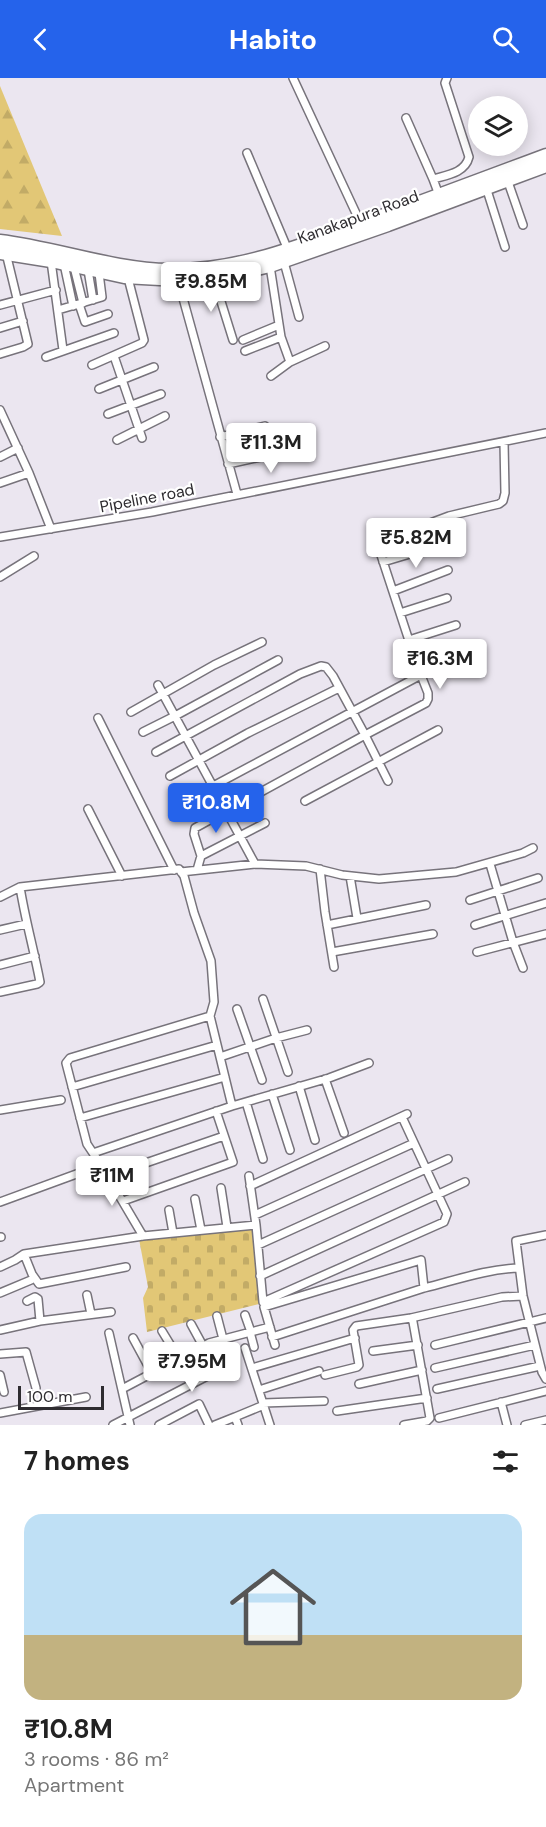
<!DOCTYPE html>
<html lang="en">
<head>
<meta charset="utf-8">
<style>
	:root { --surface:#fff; --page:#f2f2f2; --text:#222; --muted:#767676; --accent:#2563eb }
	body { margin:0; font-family:"DM Sans",sans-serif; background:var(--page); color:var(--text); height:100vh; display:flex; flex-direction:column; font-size:22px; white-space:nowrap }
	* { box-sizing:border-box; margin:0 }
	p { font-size:20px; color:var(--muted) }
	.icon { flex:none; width:33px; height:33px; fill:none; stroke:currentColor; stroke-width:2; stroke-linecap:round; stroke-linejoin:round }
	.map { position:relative; height:1347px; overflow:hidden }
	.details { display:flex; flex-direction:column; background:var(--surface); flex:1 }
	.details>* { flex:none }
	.fabs { position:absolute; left:468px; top:18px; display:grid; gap:12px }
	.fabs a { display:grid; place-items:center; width:60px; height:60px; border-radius:50%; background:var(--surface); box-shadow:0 3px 15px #0003; font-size:30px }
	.scale { position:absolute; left:18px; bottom:15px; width:86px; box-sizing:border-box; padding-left:6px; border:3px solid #2e2c30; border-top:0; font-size:16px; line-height:21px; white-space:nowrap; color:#2e2c30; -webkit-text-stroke:4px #fff; paint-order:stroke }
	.price { position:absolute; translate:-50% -51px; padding:0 14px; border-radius:6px; background:#fff; color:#222; font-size:20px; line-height:39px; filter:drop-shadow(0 2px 3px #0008) }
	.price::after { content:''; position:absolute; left:50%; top:36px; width:18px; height:14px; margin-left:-9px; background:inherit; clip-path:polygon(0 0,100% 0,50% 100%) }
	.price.on { background:var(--accent); color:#fff }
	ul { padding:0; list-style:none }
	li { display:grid; align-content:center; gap:12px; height:318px; padding:0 24px }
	li span { display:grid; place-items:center; height:186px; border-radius:18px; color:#555 }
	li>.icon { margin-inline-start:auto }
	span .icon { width:108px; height:108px; fill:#fffc; stroke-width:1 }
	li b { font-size:26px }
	h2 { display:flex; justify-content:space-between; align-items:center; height:72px; padding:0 24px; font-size:26px }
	header { display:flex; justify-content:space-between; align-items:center; height:78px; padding:0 24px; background:var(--accent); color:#fff; font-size:27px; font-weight:700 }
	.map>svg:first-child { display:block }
	.forest { fill:url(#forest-firs) }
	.cemetery { fill:url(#cemetery-stones) }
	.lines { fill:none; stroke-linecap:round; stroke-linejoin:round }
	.street-casing { stroke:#77737b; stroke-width:10 }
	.highway-casing { stroke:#77737b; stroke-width:15 }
	.street { stroke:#fff; stroke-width:7 }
	.highway { stroke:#fff; stroke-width:12 }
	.labels { text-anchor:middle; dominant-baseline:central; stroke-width:4.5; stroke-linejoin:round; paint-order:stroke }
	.street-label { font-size:16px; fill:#2e2c30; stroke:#fff }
</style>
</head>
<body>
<header><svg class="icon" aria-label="back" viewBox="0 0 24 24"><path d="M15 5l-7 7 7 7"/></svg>Habito<svg class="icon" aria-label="search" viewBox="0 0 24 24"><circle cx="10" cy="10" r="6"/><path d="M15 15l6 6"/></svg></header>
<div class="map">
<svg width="546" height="1347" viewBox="0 0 546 1347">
	<defs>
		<pattern id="forest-firs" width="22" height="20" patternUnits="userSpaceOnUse" patternTransform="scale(1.5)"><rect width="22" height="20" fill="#e2c776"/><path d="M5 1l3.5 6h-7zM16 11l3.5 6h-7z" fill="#c2ab66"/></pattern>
		<pattern id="cemetery-stones" width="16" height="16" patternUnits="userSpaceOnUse" patternTransform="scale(1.5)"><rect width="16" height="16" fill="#e2c776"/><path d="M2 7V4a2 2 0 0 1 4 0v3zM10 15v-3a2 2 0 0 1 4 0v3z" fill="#c2ab66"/></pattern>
	</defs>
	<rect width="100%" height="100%" fill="#ebe6f0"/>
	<!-- forest -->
	<path class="forest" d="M0 8 62 158 0 151Z"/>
	<!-- cemetery -->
	<path class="cemetery" d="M253 1150 259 1226 147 1254 143 1220 148 1209 139 1161Z"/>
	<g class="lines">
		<!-- street casing -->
		<g class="street-casing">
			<path id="street" d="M293 0 361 146
				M406 40 433 101
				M247 75 288 172
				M507 101 523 147
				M486 109 505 169
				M439 117 433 101C447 97 465 95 469 79L445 5 447 0
				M51 183 63 272
				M284 184 299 239
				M64 186 73 228
				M270 188 281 259 290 284
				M74 189 83 225
				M88 192 93 222
				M214 201 233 262
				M178 202 237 416
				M79 226 85 244 108 236
				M0 227 56 212
				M58 232 102 219 99 195
				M0 250 23 243
				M243 262 279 247
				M245 273 281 259
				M0 276 23 269 28 266 6 175
				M114 278 142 360
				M46 279 114 255
				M92 287 142 265 144 262 128 200
				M271 298 290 284 325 268
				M99 311 154 289
				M0 332 29 395 51 451
				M108 336 161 316
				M220 359 265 348
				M117 362 165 338
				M0 379 18 370
				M228 386 270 377
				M0 405 29 395
				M0 459 152 434 546 355
				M383 484 430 470
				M0 499 34 478
				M393 513 448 492
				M400 535 447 520
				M409 562 456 547
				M417 587 462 574
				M158 607 255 786
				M131 634 214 587 262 564
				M98 640 174 792
				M143 654 175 638 278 582
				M156 674 300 596 321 588 326 589 333 598 365 657 426 625 428 621V615L417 587 377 465 449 438 499 426 503 423 505 415 504 364
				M170 698 248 655 339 610
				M187 722 421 597
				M305 723 438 652
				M88 731 122 798
				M201 778 194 756 195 750 365 657 388 703
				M490 786 513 864 523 890
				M320 791 325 834 334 889
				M197 792 201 778 265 745
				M181 794 255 786 306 788 342 797 379 801 456 794 523 775 533 770
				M350 798 357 840
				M0 819 20 809 179 791 184 798 194 835 211 883 214 924 210 938
				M470 822 538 800
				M327 847 426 827
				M475 847 546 825
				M0 852 26 846
				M332 874 433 856
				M477 874 546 856
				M0 887 35 878
				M0 914 37 906 40 904C34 872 25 841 20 809
				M263 921 288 994
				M237 931 262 1002
				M220 979 276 960 307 952
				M325 1001 344 1055
				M299 1008 315 1062
				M72 1009 217 967
				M272 1016 290 1072
				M246 1024 263 1081
				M232 1028 329 1000 369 985
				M0 1032 61 1022
				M80 1040 225 999
				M101 1087 143 1158
				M108 1098 224 1058
				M250 1108 407 1036
				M221 1110 227 1149
				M195 1121 201 1152
				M123 1123 233 1084 216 1033
				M0 1124 101 1087 87 1066 66 985 70 980 210 938 232 1028 93 1075
				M169 1132 173 1155
				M255 1137 414 1065
				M256 1147 263 1224 444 1144 447 1136 402 1039
				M546 1157 516 1163 523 1218 542 1294 546 1301
				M0 1159H1
				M258 1167 448 1081
				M24 1176 32 1196 39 1206 126 1189
				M0 1189 15 1182 24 1176 143 1158 256 1147 249 1098
				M260 1198 465 1104
				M424 1210C456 1202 487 1191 519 1190
				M0 1215 31 1202
				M87 1217 91 1236
				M27 1223 35 1219 38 1221 40 1243
				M245 1237 251 1254
				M217 1238 223 1261
				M411 1240 502 1219 523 1218
				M191 1246 203 1268
				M0 1252 40 1243 111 1234
				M162 1253 179 1281
				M250 1254 254 1269
				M109 1255 130 1347
				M272 1259 424 1210 421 1182 264 1229 275 1267
				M133 1260 152 1295
				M435 1267 546 1240
				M245 1270 270 1347
				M373 1273 418 1267
				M0 1276 26 1274 36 1310
				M252 1290 355 1260
				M435 1290 535 1267
				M0 1297 4 1314
				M325 1297 357 1289 359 1287 353 1252 356 1248 411 1240 413 1244 430 1340 427 1343 404 1347
				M359 1306 422 1292
				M122 1311 209 1265 270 1249
				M437 1311 540 1288
				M259 1312 319 1293
				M501 1324 507 1347
				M263 1325 324 1323
				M337 1333 427 1320
				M0 1335 86 1319
				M439 1340 546 1313
				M113 1347 219 1292
				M159 1347 199 1326 209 1347
				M215 1347 235 1339
				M238 1347 235 1339 264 1327
				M525 1347 546 1342"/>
		</g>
		<!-- highway casing -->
		<g class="highway-casing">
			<path id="highway" d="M0 163C57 170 112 191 170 192 235 193 294 170 354 148 418 125 482 101 546 77
				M0 175 51 183 124 199 178 202 214 201 270 188 388 147 546 88"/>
		</g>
		<!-- street -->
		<use href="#street" class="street"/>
		<!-- highway -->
		<use href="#highway" class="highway"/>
	</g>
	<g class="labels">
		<!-- street labels -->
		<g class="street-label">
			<text transform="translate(358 139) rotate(-20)">Kanakapura Road</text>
			<text transform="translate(147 420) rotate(-11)">Pipeline road</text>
		</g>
	</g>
</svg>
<div class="fabs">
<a><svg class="icon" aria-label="layers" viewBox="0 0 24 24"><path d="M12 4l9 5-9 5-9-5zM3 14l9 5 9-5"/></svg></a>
</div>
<div class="scale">100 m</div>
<b class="price" style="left:211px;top:235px">₹9.85M</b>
<b class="price" style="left:271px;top:396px">₹11.3M</b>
<b class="price" style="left:416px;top:491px">₹5.82M</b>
<b class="price" style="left:440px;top:612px">₹16.3M</b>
<b class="price on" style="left:216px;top:756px">₹10.8M</b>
<b class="price" style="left:112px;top:1129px">₹11M</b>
<b class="price" style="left:192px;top:1315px">₹7.95M</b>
</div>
<section class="details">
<h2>7 homes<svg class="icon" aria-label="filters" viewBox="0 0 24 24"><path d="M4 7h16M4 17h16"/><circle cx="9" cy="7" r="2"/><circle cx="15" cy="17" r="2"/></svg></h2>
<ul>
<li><span style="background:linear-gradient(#bfe0f5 65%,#c2b280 0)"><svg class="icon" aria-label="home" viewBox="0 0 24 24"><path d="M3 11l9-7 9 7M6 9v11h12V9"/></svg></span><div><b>₹10.8M</b><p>3 rooms · 86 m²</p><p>Apartment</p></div></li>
</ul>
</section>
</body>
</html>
